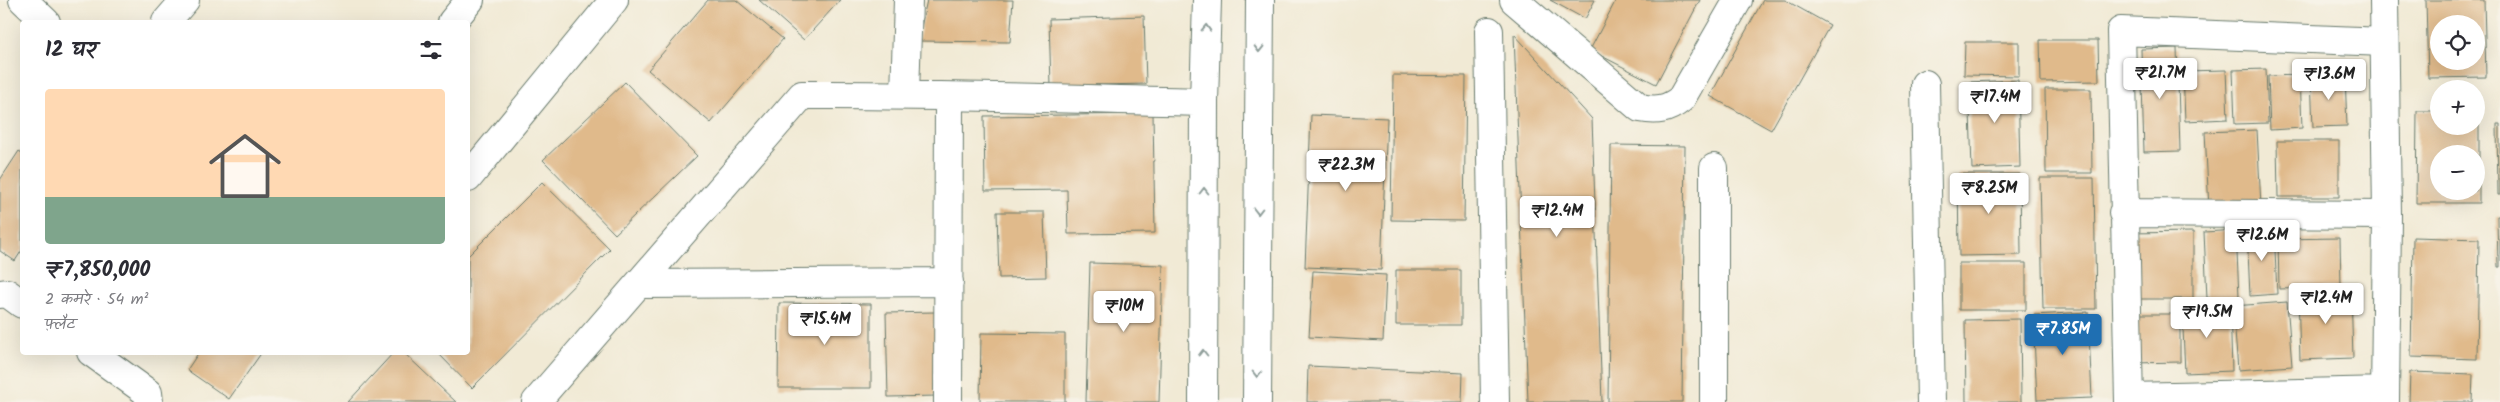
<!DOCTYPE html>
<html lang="hi">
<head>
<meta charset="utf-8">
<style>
	:root { --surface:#fff; --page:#f7f7f7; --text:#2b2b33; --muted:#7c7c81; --accent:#1f6fb2 }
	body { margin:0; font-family:Kalam,"Playpen Sans Deva",sans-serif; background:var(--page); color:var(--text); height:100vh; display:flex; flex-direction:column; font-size:19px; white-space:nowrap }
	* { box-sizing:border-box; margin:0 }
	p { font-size:16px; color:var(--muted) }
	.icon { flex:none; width:28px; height:28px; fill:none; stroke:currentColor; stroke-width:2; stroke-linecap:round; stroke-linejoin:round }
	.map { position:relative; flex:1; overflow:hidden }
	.drawer { position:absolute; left:20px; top:20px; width:450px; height:335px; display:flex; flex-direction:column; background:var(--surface); border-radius:5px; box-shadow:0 5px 20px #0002 }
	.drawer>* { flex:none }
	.controls { position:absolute; left:2430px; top:15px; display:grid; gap:10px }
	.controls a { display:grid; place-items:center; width:55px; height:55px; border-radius:50%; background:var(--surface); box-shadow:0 5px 20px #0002; font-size:25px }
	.price { position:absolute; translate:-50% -42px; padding:0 11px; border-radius:5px; background:#fff; color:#222; font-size:16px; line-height:32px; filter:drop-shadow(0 1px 2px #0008) }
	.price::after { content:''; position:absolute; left:50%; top:30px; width:15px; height:11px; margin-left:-8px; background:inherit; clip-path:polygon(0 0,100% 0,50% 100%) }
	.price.on { background:var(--accent); color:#fff }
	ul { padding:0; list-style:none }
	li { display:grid; align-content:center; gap:10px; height:265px; padding:0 25px }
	li span { display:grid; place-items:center; height:155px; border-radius:5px; color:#555 }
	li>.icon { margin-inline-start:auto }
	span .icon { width:90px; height:90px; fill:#fffc; stroke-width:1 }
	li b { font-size:21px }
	h2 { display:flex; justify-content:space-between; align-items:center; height:60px; padding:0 25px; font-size:21px }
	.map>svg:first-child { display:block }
	.building { fill:#e0ba8b; fill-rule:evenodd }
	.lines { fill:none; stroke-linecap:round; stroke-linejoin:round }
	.street-casing { stroke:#687a6c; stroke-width:30 }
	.street { stroke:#fff; stroke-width:28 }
	.oneway { stroke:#8f9e9a }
</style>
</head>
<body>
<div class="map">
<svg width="2500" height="402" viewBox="0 0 2500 402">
	<rect width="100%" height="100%" fill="#f7f3e8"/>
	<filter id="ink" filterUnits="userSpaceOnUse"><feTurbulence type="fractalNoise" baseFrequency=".02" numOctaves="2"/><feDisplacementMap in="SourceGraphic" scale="10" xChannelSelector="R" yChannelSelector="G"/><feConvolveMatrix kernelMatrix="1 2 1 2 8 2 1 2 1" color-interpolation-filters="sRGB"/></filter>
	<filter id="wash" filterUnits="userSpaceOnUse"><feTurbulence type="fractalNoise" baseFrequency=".0096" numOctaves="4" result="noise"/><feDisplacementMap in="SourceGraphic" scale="20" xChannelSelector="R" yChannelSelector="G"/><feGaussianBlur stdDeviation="1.12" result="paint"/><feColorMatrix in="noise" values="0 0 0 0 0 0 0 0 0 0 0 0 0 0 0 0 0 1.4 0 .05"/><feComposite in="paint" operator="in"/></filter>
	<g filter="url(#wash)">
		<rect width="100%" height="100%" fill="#f1ead5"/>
		<g id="blocks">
			<!-- building -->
			<path class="building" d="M708 0H736L783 39 711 123 648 70Z
				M759 0H840L804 40Z
				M927 0H1013L1010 42 918 41Z
				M1550 0H1595L1585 19Z
				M1616 0H1700L1656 84 1590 50Z
				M1763 0H1785L1830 25 1771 130 1710 96Z
				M2426 0H2484L2486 77 2428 78ZM2439 24H2476V61H2439Z
				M1144 16 1146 84 1051 86 1049 19Z
				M1514 34 1592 119 1602 402H1528Z
				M2040 40H2098L2099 81 2041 82Z
				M1965 42H2019V76L1964 75Z
				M2177 48 2180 151 2144 152 2141 49Z
				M2266 69 2268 123 2235 124 2233 70Z
				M2226 70 2228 119 2185 121 2183 71Z
				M1393 75 1466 76 1464 221 1391 220Z
				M2300 75 2302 128 2270 130 2268 76Z
				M2345 75 2347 126 2313 127 2311 77Z
				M2018 80 2020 167 1972 169 1969 82Z
				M625 82 697 156 615 234 543 160Z
				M2045 89H2091L2092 173H2046Z
				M2417 111H2439V126H2476V111H2479V203H2416ZM2439 154H2476V191H2439Z
				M1153 114 1155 233 1068 234 1067 190 985 191 984 116Z
				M1311 115 1387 118 1381 270 1305 267Z
				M2497 124H2500V195H2498Z
				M2257 130 2261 206 2209 209 2205 132Z
				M2277 141H2339V197H2278Z
				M1611 145 1685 146 1682 402H1608Z
				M19 151 22 153V250L15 261 0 251V180Z
				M1958 174H2020L2021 255 1959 256Z
				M2040 178H2094L2096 309H2043Z
				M542 182 610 249 472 388 437 352H468V256Z
				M997 212H1044L1046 277 999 278Z
				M2497 216H2500V267H2498Z
				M2274 228 2277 294 2250 296 2247 229Z
				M2236 230 2239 297 2207 298 2204 232Z
				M2193 232V299H2131L2130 233Z
				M2413 237 2479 239 2477 359 2411 357Z
				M2340 238 2341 287 2279 289 2278 239Z
				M1090 263 1163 265 1159 402H1086Z
				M1959 263H2026V310H1959Z
				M1396 270H1461V325H1396Z
				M1313 271 1386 275 1383 341 1309 337Z
				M2351 290 2353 358 2300 360 2298 292Z
				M2287 302 2292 366 2238 370 2233 306Z
				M779 303 871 304V388H778Z
				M2230 305 2232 371 2185 373 2182 307Z
				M935 312 937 396 888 397 886 313Z
				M2088 312 2092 398 2037 400 2033 315Z
				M2134 314H2180V362L2134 363Z
				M2020 319 2021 402H1966L1965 320Z
				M981 333 1065 334V402H980Z
				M199 352H262L229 399 187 370Z
				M394 352H403L456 402H348Z
				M1308 366 1463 373 1462 402H1307Z
				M2410 372 2473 374 2472 402H2409Z"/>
		</g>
	</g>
	<g filter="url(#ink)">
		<use href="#blocks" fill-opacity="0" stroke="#687a6c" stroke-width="1"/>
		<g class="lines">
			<!-- street casing -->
			<g class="street-casing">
				<path id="street" d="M23 0 46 22
					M1514 0 1640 108C1657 111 1667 110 1681 99L1738 0
					M2384 0 2387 215 2385 402
					M166 22 185 0
					M452 22 470 0
					M1489 31 1495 402
					M1925 84 1931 402
					M905 94 908 0
					M1714 168V402
					M468 178 614 0
					M2123 213 2387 215
					M639 284 949 282
					M0 294 7 293 22 304
					M91 352 148 393 149 402
					M2129 397 2385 391
					M536 402 802 95C936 94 1070 99 1204 102
					M948 402 949 97
					M1203 402 1204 102 1207 0
					M1257 402 1260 0
					M2129 402 2121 31 2384 42"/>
			</g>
			<!-- street -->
			<use href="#street" class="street"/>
		</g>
		<!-- one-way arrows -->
		<defs><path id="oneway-chevron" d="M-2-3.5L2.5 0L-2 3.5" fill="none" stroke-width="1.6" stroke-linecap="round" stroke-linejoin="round" transform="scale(1.25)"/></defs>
		<g class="oneway">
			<use href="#oneway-chevron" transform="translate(1206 28) rotate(-88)"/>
			<use href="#oneway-chevron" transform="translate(1259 49) rotate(91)"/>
			<use href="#oneway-chevron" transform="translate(1204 191) rotate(-90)"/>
			<use href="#oneway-chevron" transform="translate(1258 211) rotate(90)"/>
			<use href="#oneway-chevron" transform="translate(1203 353) rotate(-90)"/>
			<use href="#oneway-chevron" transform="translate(1257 374) rotate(90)"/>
		</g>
	</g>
</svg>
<div class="controls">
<a><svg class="icon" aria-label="locate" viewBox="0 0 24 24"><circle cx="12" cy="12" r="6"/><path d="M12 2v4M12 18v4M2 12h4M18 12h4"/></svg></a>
<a>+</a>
<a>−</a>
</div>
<b class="price" style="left:2160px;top:100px">₹21.7M</b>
<b class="price" style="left:2329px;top:101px">₹13.6M</b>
<b class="price" style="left:1995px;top:124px">₹17.4M</b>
<b class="price" style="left:1346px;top:192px">₹22.3M</b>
<b class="price" style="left:1989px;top:215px">₹8.25M</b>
<b class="price" style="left:1557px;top:238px">₹12.4M</b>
<b class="price" style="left:2262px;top:262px">₹12.6M</b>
<b class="price" style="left:2326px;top:325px">₹12.4M</b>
<b class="price" style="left:1124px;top:333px">₹10M</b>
<b class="price" style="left:2207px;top:339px">₹19.5M</b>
<b class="price" style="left:825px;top:346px">₹15.4M</b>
<b class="price on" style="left:2063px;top:356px">₹7.85M</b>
<section class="drawer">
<h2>12 घर<svg class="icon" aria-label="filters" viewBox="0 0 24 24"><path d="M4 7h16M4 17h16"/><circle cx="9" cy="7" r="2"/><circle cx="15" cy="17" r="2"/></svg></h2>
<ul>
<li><span style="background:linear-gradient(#ffd9b3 70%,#7fa58c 0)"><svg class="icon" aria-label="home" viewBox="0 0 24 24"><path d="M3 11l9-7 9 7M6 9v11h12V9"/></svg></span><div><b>₹7,850,000</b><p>2 कमरे · 54 m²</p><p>फ़्लैट</p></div></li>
</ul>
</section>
</div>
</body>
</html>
